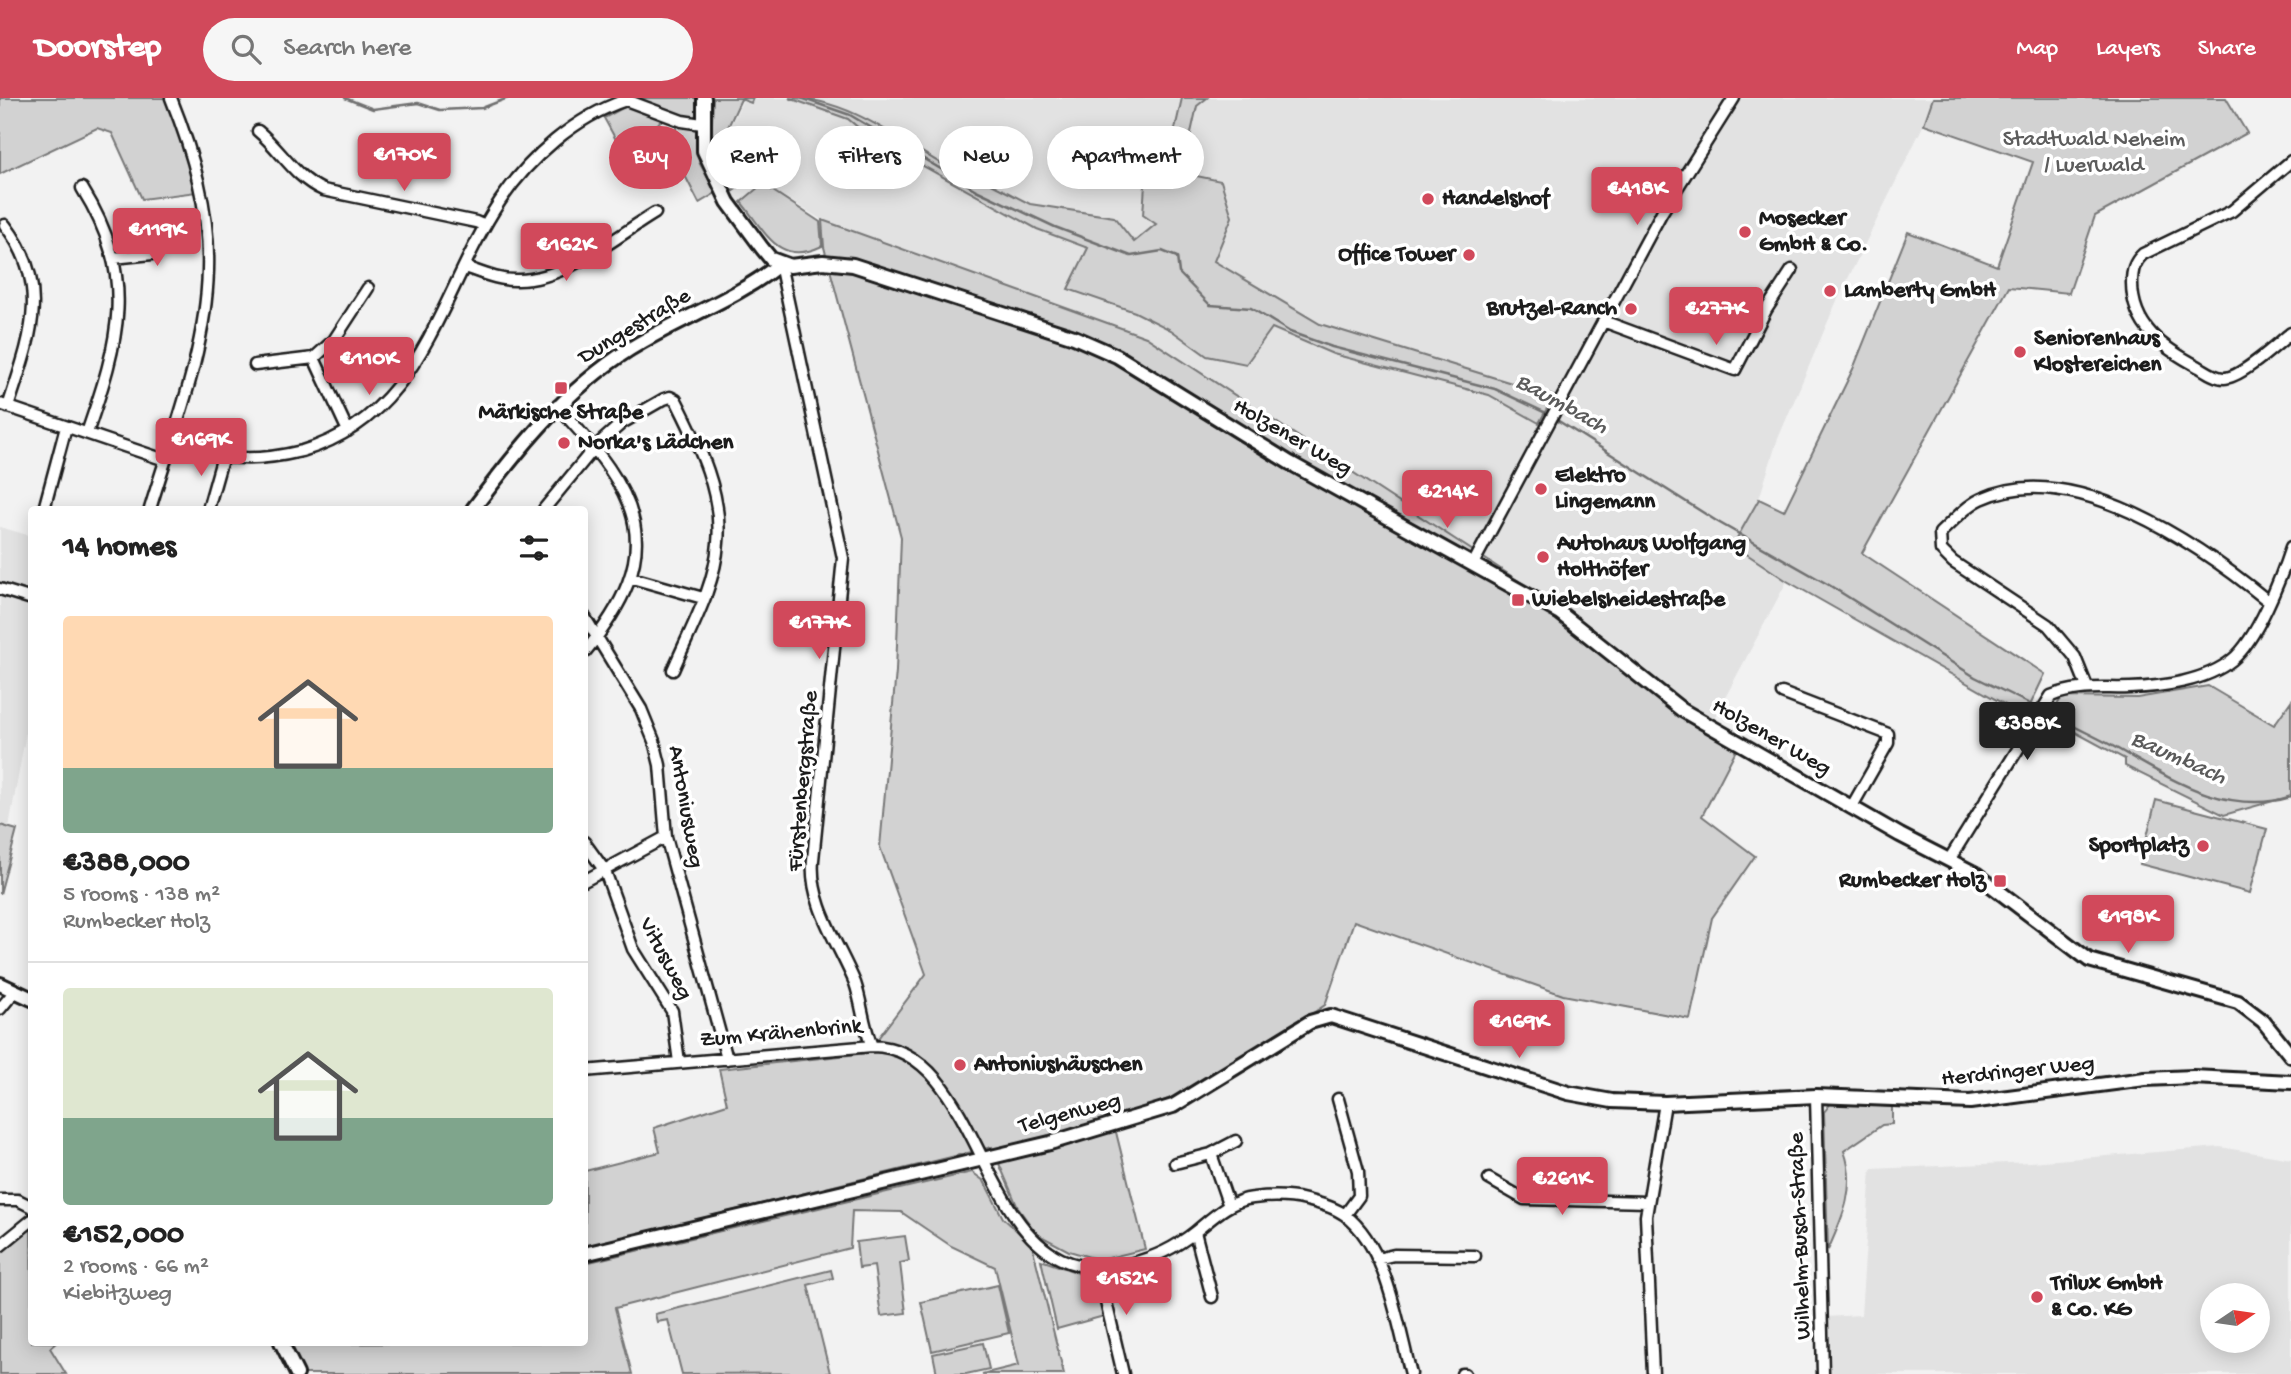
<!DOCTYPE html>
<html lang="en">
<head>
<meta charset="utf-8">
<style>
	:root { --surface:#fff; --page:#f6f6f6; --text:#222; --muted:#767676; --line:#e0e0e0; --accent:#d1495b }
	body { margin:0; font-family:"Gochi Hand",sans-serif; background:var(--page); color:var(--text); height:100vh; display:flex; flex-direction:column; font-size:26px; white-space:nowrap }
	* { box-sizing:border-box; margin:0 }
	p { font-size:23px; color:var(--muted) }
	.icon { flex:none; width:38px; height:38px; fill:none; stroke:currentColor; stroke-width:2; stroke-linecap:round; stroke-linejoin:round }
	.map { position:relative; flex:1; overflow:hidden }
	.sheet { position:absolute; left:28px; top:408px; width:560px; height:840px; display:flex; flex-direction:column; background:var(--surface); border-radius:7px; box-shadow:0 4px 18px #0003 }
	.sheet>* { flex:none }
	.guide { position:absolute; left:609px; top:28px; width:665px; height:63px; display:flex; gap:14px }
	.needle { width:46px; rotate:77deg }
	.tools { position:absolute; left:2200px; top:1185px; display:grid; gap:14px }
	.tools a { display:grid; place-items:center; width:70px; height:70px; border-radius:50%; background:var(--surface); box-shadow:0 4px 18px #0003; font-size:35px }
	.price { position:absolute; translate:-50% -60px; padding:0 16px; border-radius:7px; background:var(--accent); color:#fff; font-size:23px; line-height:46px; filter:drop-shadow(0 2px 4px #0008) }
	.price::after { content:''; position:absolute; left:50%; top:42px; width:21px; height:16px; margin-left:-10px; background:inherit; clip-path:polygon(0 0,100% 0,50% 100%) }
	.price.current { background:#222; color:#fff }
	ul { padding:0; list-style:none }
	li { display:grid; align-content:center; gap:14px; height:371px; padding:0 35px }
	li+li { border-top:2px solid var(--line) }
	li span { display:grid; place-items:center; height:217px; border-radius:7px; color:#555 }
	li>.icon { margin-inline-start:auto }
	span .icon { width:126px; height:126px; fill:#fffc; stroke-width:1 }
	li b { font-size:30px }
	h2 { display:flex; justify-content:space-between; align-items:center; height:84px; padding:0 35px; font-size:30px }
	.chip { padding:0 24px; border-radius:32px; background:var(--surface); box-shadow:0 4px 18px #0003; font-size:24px; line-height:63px }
	.chip.current { background:var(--accent); color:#fff }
	header { display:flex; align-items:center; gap:42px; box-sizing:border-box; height:98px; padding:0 35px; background:var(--accent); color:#fff }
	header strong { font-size:33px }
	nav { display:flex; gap:38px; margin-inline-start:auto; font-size:24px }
	.search { width:490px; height:63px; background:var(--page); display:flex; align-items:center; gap:18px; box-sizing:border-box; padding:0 24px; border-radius:38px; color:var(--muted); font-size:26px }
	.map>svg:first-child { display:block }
	.built { fill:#e2e2e2; fill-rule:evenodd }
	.green { fill:#d2d2d2; stroke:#777; stroke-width:2 }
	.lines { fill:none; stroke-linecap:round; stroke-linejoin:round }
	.stream { stroke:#707070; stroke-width:2.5 }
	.minor-casing { stroke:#1c1c1c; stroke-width:15 }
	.tertiary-casing { stroke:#1c1c1c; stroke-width:18 }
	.secondary-casing { stroke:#1c1c1c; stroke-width:18 }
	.minor { stroke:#fff; stroke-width:10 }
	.tertiary { stroke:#fff; stroke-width:12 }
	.secondary { stroke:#fff; stroke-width:12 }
	.poi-dot { fill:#d1495b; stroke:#fff; stroke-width:2.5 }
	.labels { text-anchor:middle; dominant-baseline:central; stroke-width:7; stroke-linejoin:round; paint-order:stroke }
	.park-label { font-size:23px; fill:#5c5c5c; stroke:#fff }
	.poi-label { font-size:23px; font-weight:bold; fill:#1c1c1c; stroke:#fff; text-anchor:start }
	.street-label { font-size:23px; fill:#1c1c1c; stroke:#fff }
	.water-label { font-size:24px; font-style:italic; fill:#5b5b5b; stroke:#fff }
</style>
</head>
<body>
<header>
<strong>Doorstep</strong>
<div class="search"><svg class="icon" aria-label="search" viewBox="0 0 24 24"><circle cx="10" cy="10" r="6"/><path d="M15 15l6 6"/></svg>Search here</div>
<nav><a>Map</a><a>Layers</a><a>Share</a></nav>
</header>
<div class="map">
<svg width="2291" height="1276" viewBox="0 0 2291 1276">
	<rect width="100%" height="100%" fill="#f2f2f2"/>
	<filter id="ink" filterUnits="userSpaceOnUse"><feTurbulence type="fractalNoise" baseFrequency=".0143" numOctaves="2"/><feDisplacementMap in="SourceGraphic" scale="14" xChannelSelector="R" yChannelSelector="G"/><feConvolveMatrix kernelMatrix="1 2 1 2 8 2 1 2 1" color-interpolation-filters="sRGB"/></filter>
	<g filter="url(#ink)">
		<!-- built -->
		<path class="built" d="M755 0H1933L1924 26 1835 207 1777 343 1759 401 1733 446 1787 483 1709 630 1580 523 1146 239 822 122 754 80 766 63 724 42 743 2 751 7Z
			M0 429 31 438V493L0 483Z
			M0 498 32 507 31 607 9 729 0 727Z
			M2220 1049 2291 1061V1276H1825V1219L1861 1217 1871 1071 2031 1064ZM2212 1197H2258V1242H2212Z"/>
		<!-- green -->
		<path class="green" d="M0 0H168L197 94 142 101 112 35 97 30 0 76Z
			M627 0H697L699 64 716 95 699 105 674 56 677 17 669 14 626 60 604 20 630 6Z
			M713 0H753L751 5 741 1 722 42 763 63 752 80 729 96 711 51Z
			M789 0C856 0 912 53 970 82L974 77 1030 106 1114 119 1134 144 1156 126 1143 117 1145 86 1164 80 1182 0H1207L1197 8 1182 75 1221 83 1232 119 1214 163 1320 226 1554 298 1539 325 1489 297 1333 256 1272 230 1246 266 1207 258 1171 232 1135 214 1068 191 1088 150 1037 131 867 37 848 21Z
			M1933 0H2226L2247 35 2095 118 2069 195 2009 189 1862 455 2045 576 2025 618 1787 483 1733 447 1759 401 1784 413 1853 271 1908 134 1997 168 2033 64 1924 26Z
			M760 88 770 91 820 124 822 148C778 169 766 134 741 104Z
			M822 122 1146 239 1580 523 1737 650 1702 718 1755 758 1712 820 1690 921 1563 897 1354 823 1325 907 1271 943 1176 998 1113 1022 1145 1151 1100 1162 1069 1153 1037 1136 1018 1110 992 1049 585 1149V1073L660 1054 654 1030 727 1006 719 971 867 955 926 876 880 749 896 573 901 439 824 149Z
			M2208 588 2274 627 2291 603V698L2224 717 2125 668V661L2049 620 2062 599 2137 600Z
			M2156 702 2267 731 2250 795 2140 766Z
			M0 727 17 732 0 796Z
			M1832 1004 1892 1009V1026L1882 1027 1844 1053C1857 1088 1843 1119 1828 1152L1824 1014Z
			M972 1074 984 1083 1003 1120 1032 1147 1064 1276H982L1019 1267 995 1169 951 1148 901 1114 852 1113 850 1150 615 1210 632 1276H304L287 1246 584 1244 585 1165Z
			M31 1128 32 1244H57L50 1250 66 1276H0V1154Z
			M905 1138 909 1163 900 1165 906 1215 881 1218 874 1168 859 1170 856 1144Z
			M1041 1162 1096 1181 1104 1218 1057 1231Z
			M831 1172 833 1180 808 1187 830 1275 682 1276 668 1222 657 1224 655 1216Z
			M998 1187 1009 1235 932 1253 921 1204Z
			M983 1245 989 1271 966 1276H937L933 1256Z"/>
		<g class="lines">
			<!-- stream -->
			<path class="stream" d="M345 0 373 11 418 5 440 12 482 10 508 0
				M801 0 850 17 976 92 1055 129 1131 158 1162 153 1177 159 1179 175 1210 207 1251 210 1290 234 1332 249 1495 291 1546 315 1718 424 1829 487 1975 579 2040 611
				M2046 614C2067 625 2088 635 2109 646 2165 677 2223 719 2291 699"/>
			<!-- minor casing -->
			<g class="minor-casing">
				<path id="minor" d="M258 33C281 52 294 79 323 92L476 124 485 128
					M2291 63 2232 113 2143 156C2134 164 2132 173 2132 185 2132 229 2163 250 2199 269 2206 273 2215 280 2224 280 2241 280 2277 246 2291 235
					M82 90C138 180 119 242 87 335
					M5 127C53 189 29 243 8 309
					M113 160 152 156 150 133
					M780 166 843 460 813 762C809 806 839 846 855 885 862 905 863 928 872 948
					M465 169C482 175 500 183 518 182 566 182 615 139 655 115
					M1603 223 1735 272 1766 212 1792 172
					M314 260 348 333
					M255 267 314 260 334 242 368 190
					M0 306 165 362
					M557 308C641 398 670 451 584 555
					M172 342C188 347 206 355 223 358 248 363 277 359 302 353 423 318 439 195 500 103 530 59 575 19 626 2L682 23 702 26
					M44 411 66 329
					M150 411C173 334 206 254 208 172 210 113 193 55 171 0
					M208 411 223 358
					M544 411 595 349 622 325 664 301 670 299 676 302C698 346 723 394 718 445 715 489 690 532 673 572
					M1473 466 1662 114 1734 0
					M632 480 703 500
					M0 491 32 501
					M584 518 641 611 654 643 660 667 666 739 727 961
					M2087 589 2075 559 2048 527 1953 464 1941 452 1940 435C1952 424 1966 408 1981 401 2072 358 2201 448 2268 503
					M1782 595 1888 636V645L1851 710
					M584 744 605 773 633 851 672 913 679 964
					M1949 762 2051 598C2078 587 2102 591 2130 590 2162 589 2206 583 2232 562 2257 542 2281 480 2291 449
					M584 783 666 739
					M0 911 15 893
					M584 973 872 948C971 949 978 1122 1061 1161 1103 1181 1160 1162 1195 1134 1211 1121 1230 1102 1253 1100 1270 1098 1290 1098 1306 1102 1319 1105 1334 1109 1345 1117 1387 1148 1398 1228 1411 1276
					M1816 998 1823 1276
					M1338 1001 1358 1073 1359 1098 1345 1117
					M1211 1056 1229 1108
					M1175 1065 1211 1056 1236 1043
					M1489 1081 1524 1101 1648 1104
					M0 1102H18L32 1109
					M1195 1134 1212 1199
					M0 1148 32 1122
					M1377 1161 1394 1157 1475 1158
					M1098 1170 1123 1276
					M1462 1276H1465
					M1653 1276 1646 1118 1665 1005"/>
			</g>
			<!-- tertiary casing -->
			<g class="tertiary-casing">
				<path id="tertiary" d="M473 411C519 350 565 292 630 251 679 220 735 202 780 166
					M281 1244 297 1276"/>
			</g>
			<!-- secondary casing -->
			<g class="secondary-casing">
				<path id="secondary" d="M704 0V53L728 104 762 150 771 161 790 168 823 164 853 167 1074 239 1117 258 1290 365 1560 515 1682 612 1900 737 1976 776 2089 862 2238 904 2263 923 2291 958
					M0 886 32 901
					M584 1156 1050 1045 1173 1008 1310 924 1331 918 1568 995 1612 1003 1665 1005 1816 998 1970 1004 2145 981 2193 979 2291 984"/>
			</g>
			<!-- minor -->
			<use href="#minor" class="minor"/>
			<!-- tertiary -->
			<use href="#tertiary" class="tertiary"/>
			<!-- secondary -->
			<use href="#secondary" class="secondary"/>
		</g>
	</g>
	<!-- markers -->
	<g class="poi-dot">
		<circle cx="1428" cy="101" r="7"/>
		<circle cx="1745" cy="134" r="7"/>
		<circle cx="1469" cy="157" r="7"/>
		<circle cx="1830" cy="193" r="7"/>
		<circle cx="1631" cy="211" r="7"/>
		<circle cx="2020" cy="254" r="7"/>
		<rect x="554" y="283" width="14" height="14" rx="3.5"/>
		<circle cx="564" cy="345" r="7"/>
		<circle cx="1541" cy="391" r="7"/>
		<circle cx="1543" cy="459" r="7"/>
		<rect x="1511" y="495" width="14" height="14" rx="3.5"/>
		<circle cx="2203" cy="748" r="7"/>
		<rect x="1993" y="776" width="14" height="14" rx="3.5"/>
		<circle cx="960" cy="967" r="7"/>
		<circle cx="2037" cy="1199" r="7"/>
	</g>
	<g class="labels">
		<!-- park labels -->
		<g class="park-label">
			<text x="2094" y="42">Stadtwald Neheim<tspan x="2094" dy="26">/ Luerwald</tspan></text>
		</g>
		<!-- poi labels -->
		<g class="poi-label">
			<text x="1442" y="101">Handelshof</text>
			<text x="1759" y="121">Mosecker<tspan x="1759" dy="26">GmbH &amp; Co.</tspan></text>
			<text x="1455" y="157" text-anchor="end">Office Tower</text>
			<text x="1844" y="193">Lamberty GmbH</text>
			<text x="1617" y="211" text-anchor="end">Brutzel-Ranch</text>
			<text x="2034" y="241">Seniorenhaus<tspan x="2034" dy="26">Klostereichen</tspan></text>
			<text x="561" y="315" text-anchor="middle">Märkische Straße</text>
			<text x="578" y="345">Norka's Lädchen</text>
			<text x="1555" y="378">Elektro<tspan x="1555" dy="26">Lingemann</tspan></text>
			<text x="1557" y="446">Autohaus Wolfgang<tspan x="1557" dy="26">Holthöfer</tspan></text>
			<text x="1532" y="502">Wiebelsheidestraße</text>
			<text x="2189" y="748" text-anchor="end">Sportplatz</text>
			<text x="1986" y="783" text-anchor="end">Rumbecker Holz</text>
			<text x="974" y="967">Antoniushäuschen</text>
			<text x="2051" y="1186">Trilux GmbH<tspan x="2051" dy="26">&amp; Co. KG</tspan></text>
		</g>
		<!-- street labels -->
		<g class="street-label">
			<text transform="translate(635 229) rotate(-31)">Dungestraße</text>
			<text transform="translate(1292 340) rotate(30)">Holzener Weg</text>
			<text transform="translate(1771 640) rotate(30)">Holzener Weg</text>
			<text transform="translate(804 683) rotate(-85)">Fürstenbergstraße</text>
			<text transform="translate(685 709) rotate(80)">Antoniusweg</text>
			<text transform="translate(665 861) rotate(62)">Vitusweg</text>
			<text transform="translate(781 936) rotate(-5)">Zum Krähenbrink</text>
			<text transform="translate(2018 974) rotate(-6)">Herdringer Weg</text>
			<text transform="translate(1070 1016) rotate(-15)">Telgenweg</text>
			<text transform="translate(1801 1138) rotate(-92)">Wilhelm-Busch-Straße</text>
		</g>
		<!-- water labels -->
		<g class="water-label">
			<text transform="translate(1561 307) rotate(29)">Baumbach</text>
			<text transform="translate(2178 661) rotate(24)">Baumbach</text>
		</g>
	</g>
</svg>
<div class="tools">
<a><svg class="needle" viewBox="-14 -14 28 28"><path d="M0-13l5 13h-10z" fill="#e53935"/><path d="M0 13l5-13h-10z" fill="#767676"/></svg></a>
</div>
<b class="price" style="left:404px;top:95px">€170K</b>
<b class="price" style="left:1637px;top:129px">€418K</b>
<b class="price" style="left:157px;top:170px">€119K</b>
<b class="price" style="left:566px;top:185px">€162K</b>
<b class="price" style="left:1716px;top:249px">€277K</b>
<b class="price" style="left:369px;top:299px">€110K</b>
<b class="price" style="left:201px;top:380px">€169K</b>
<b class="price" style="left:1447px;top:432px">€214K</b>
<b class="price" style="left:819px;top:563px">€177K</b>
<b class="price current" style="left:2027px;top:664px">€388K</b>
<b class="price" style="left:2128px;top:857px">€198K</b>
<b class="price" style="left:1519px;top:962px">€169K</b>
<b class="price" style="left:1562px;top:1119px">€261K</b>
<b class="price" style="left:1126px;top:1219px">€152K</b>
<div class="guide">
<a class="chip current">Buy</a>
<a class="chip">Rent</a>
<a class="chip">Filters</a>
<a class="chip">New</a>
<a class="chip">Apartment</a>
</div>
<section class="sheet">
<h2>14 homes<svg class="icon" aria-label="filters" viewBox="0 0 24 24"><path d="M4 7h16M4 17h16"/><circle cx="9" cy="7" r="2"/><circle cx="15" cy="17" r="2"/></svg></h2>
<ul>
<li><span style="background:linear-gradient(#ffd9b3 70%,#7fa58c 0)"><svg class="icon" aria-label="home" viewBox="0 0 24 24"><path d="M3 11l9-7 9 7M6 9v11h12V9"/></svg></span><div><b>€388,000</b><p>5 rooms · 138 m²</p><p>Rumbecker Holz</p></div></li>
<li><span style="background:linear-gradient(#dfe7d0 60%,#7fa58c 0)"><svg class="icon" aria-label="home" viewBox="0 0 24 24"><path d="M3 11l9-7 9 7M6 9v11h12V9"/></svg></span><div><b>€152,000</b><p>2 rooms · 66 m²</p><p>Kiebitzweg</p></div></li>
</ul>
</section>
</div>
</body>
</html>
